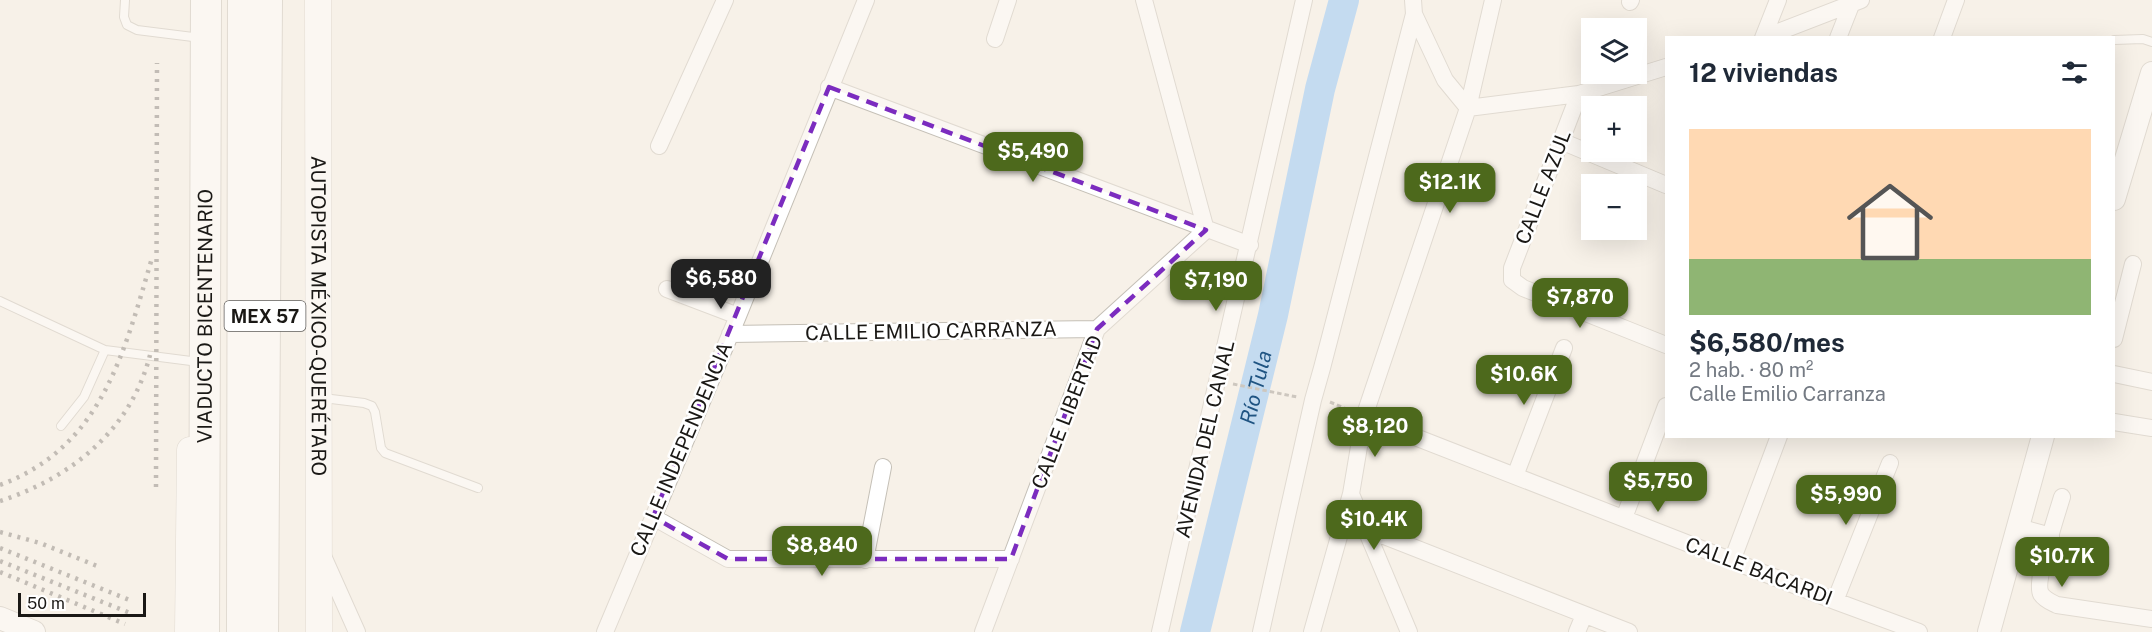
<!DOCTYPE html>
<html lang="es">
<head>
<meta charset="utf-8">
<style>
	:root { --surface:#fff; --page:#f6f6f7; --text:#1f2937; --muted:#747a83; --accent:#4d691c }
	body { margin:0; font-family:"Public Sans",sans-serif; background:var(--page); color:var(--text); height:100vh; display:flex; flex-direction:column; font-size:22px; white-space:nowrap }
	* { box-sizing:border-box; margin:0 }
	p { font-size:20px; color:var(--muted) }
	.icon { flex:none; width:33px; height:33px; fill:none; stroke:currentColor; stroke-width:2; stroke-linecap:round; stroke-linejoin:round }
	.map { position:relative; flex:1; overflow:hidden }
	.panel { position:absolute; left:1665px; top:36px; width:450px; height:402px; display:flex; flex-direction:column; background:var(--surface); border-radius:0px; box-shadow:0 6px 24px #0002 }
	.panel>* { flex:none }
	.buttons { position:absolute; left:1581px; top:18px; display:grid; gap:12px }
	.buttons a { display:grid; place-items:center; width:66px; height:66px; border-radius:0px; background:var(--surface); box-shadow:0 6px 24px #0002; font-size:30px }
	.scale { position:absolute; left:18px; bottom:15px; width:128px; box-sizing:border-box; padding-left:6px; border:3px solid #1a1815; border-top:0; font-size:16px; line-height:21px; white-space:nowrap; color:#1a1815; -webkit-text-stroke:4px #fff; paint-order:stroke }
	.price { position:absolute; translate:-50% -51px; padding:0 14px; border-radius:12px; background:var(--accent); color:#fff; font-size:20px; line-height:39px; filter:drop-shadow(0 2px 3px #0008) }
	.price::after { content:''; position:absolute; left:50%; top:36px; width:18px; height:14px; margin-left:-9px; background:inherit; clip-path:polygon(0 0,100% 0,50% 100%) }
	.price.current { background:#222; color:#fff }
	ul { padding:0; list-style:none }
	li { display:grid; align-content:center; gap:12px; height:318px; padding:0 24px }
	li span { display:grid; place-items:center; height:186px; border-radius:0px; color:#555 }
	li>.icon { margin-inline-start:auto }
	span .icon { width:108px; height:108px; fill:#fffc; stroke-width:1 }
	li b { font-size:26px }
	h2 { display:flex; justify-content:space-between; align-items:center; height:72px; padding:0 24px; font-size:26px }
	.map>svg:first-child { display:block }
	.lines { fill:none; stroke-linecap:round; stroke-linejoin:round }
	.river { stroke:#86c2fb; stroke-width:30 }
	.lane-casing { stroke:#c5c0b7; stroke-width:10 }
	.street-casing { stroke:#c5c0b7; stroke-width:18 }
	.secondary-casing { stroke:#c5c0b7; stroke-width:24 }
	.primary-casing { stroke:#c5c0b7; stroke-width:27 }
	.highway-casing { stroke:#c5c0b7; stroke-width:32 }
	.path { stroke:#9a968f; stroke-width:3; stroke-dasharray:4.5 3; stroke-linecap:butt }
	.lane { stroke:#fff; stroke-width:8 }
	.street { stroke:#fff; stroke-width:16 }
	.secondary { stroke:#fff; stroke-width:22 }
	.primary { stroke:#fff; stroke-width:26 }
	.highway { stroke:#fff; stroke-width:30 }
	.rail { stroke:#817d78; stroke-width:4.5; stroke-dasharray:3 6; stroke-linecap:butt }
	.marked { fill:none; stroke:#7b2cbf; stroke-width:4.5; stroke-dasharray:12 8; stroke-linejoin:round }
	.labels { text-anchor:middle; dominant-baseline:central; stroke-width:5; stroke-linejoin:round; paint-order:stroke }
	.shield { fill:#fff; stroke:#5f5d5b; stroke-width:1.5 }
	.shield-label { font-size:18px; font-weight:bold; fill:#1a1815 }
	.street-label { font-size:20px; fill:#1a1815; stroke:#fff }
	.water-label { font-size:21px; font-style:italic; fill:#1f5482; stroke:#fff }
</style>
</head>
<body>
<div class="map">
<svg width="2152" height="632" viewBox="0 0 2152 632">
	<rect width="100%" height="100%" fill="#f7f1e8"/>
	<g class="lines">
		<!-- river -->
		<path class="river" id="s1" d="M1195 632 1273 315 1320 89 1344 0"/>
		<!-- lane casing -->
		<g class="lane-casing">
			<path id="lane" d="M125 0 124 17 127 25 137 30 193 37
				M2114 40 2143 39 2152 42
				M0 301 105 350 191 361
				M323 398 364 403 372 406 375 412 381 448 385 453 478 488
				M61 426 84 397 105 350"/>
		</g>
		<!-- street casing -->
		<g class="street-casing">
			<path id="street" d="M1413 0 1414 14 1445 80 1468 108 1579 94 1666 67
				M1630 2 1631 0
				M1763 38 1861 0
				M1763 38 1778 0
				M1838 38 1851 5
				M1942 38 1956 0
				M995 39 1008 0
				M829 87 1250 245
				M1579 94 1512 268V280L1523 288 1666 345
				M1561 141 1666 185
				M659 146 725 0
				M667 289 738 316
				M730 334 1097 329
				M2114 339 2133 264
				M2114 374 2152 382
				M1364 417 1835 601 1919 632
				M2114 422 2152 428
				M1515 476 1564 348
				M1351 494 1409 632
				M2062 497C2057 514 2034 582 2041 594 2045 600 2051 602 2057 605L2152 619
				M653 517 728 559H1011
				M1624 518 1666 406
				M2018 527 2051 536
				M1364 528 1629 632
				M323 556 357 632
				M865 560 883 467
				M1732 561 1779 436
				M1835 601 1890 463
				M605 632 738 316 866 0
				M983 632 1097 329 1206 230 1144 0
				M1160 632 1304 0
				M1261 632 1313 400 1322 368 1414 14
				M1312 632 1351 494 1364 417 1468 108 1493 0
				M1577 632 1584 615"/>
		</g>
		<!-- secondary casing -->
		<g class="secondary-casing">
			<path id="secondary" d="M2114 199 2152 73
				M0 618 34 632
				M1989 632 2043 436"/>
		</g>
		<!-- primary casing -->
		<g class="primary-casing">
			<g id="primary">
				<path id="s2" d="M318 0 319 632"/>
				<path d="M188 632 190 450"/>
			</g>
		</g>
		<!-- highway casing -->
		<g class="highway-casing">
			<g id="highway">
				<path id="s3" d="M204 632 206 0"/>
				<path d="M242 632 243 0"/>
				<path d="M263 632 267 0"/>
			</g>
		</g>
		<!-- path -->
		<path class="path" d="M1233 384 1297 397
			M1330 402 1349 410"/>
		<!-- lane -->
		<use href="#lane" class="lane"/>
		<!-- street -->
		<use href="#street" class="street"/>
		<!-- secondary -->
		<use href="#secondary" class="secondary"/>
		<!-- primary -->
		<use href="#primary" class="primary"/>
		<!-- highway -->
		<use href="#highway" class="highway"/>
		<!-- rail -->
		<path class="rail" d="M0 485C102 447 124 353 152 258
			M156 487 157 63
			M0 501C71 478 131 430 150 355
			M0 532 40 543 97 566
			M0 548 132 601
			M0 561 130 613
			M0 572 125 624"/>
	</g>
	<!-- marked area -->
	<path d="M0 0H2152V632H0ZM829 87 1206 230 1097 329 1011 559H728L653 517Z" fill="#f7f1e8" fill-opacity=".55" fill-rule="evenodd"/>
	<path class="marked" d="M829 87 1206 230 1097 329 1011 559H728L653 517Z"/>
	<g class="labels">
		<!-- shield labels -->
		<rect class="shield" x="224.5" y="301" width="81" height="30" rx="4.5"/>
		<g class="shield-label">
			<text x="265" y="316">MEX 57</text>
		</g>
		<!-- street labels -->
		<g class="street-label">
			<text transform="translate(1543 187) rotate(-69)">CALLE AZUL</text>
			<text stroke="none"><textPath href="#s3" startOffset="316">VIADUCTO BICENTENARIO</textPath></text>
			<text stroke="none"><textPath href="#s2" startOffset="316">AUTOPISTA MÉXICO-QUERÉTARO</textPath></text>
			<text transform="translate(931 331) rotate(-1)">CALLE EMILIO CARRANZA</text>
			<text transform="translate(1067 412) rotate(-69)">CALLE LIBERTAD</text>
			<text transform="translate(1205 439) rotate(-77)">AVENIDA DEL CANAL</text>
			<text transform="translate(681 449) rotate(-67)">CALLE INDEPENDENCIA</text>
			<text transform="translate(1759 571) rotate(21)">CALLE BACARDI</text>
		</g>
		<!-- water labels -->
		<g class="water-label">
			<text stroke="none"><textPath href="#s1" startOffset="252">Río Tula</textPath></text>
		</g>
	</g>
</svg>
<div class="buttons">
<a><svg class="icon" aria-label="layers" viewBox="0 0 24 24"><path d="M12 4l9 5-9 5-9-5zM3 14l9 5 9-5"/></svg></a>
<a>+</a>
<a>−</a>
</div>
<div class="scale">50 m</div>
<b class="price" style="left:1033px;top:183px">$5,490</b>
<b class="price" style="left:1450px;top:214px">$12.1K</b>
<b class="price current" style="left:721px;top:310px">$6,580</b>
<b class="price" style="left:1216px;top:312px">$7,190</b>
<b class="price" style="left:1580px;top:329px">$7,870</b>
<b class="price" style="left:1524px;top:406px">$10.6K</b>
<b class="price" style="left:1375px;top:458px">$8,120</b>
<b class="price" style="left:1658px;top:513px">$5,750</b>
<b class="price" style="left:1846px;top:526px">$5,990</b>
<b class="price" style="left:1374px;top:551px">$10.4K</b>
<b class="price" style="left:822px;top:577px">$8,840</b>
<b class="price" style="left:2062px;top:588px">$10.7K</b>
<section class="panel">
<h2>12 viviendas<svg class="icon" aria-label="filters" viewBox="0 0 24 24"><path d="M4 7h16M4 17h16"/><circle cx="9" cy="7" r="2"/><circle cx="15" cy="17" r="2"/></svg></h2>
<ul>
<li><span style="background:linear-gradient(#ffd9b3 70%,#8fb573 0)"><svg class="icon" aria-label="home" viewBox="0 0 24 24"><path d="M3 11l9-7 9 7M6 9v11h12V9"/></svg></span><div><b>$6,580/mes</b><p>2 hab. · 80 m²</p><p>Calle Emilio Carranza</p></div></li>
</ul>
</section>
</div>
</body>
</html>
